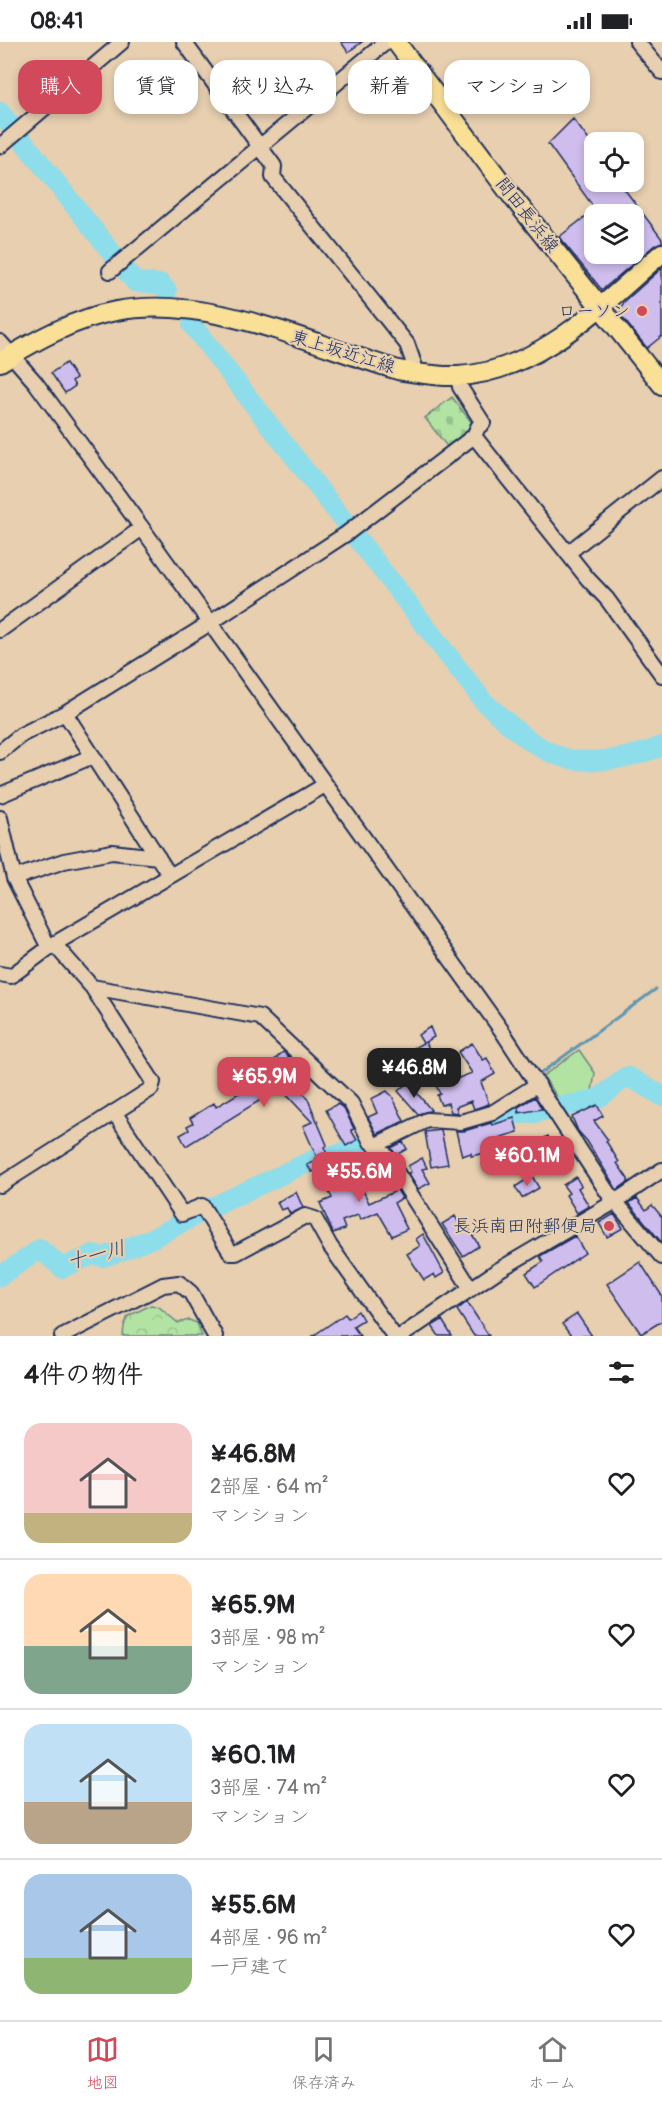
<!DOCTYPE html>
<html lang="ja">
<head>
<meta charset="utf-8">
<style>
	:root { --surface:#fff; --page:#f6f6f6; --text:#202124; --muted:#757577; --line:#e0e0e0; --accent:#d1495b }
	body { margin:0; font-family:Pangolin,"Klee One",sans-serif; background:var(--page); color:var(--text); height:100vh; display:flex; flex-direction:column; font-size:22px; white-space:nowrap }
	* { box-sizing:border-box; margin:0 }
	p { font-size:20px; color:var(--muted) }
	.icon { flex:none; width:33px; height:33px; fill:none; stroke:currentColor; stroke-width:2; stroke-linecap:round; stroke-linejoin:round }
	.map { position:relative; height:1294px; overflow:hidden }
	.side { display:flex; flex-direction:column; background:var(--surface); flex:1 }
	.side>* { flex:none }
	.banner { position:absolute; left:18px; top:18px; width:627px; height:54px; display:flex; gap:12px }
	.buttons { position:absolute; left:584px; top:90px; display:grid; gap:12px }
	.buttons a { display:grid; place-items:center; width:60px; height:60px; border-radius:12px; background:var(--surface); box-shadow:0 3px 9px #0003; font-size:30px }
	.price { position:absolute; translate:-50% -51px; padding:0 14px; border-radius:12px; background:var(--accent); color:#fff; font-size:20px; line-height:39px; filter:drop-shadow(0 2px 3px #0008) }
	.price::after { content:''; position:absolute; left:50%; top:36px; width:18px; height:14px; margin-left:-9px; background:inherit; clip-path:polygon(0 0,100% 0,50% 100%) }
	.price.on { background:#222; color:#fff }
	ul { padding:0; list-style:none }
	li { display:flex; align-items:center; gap:18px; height:150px; padding:0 24px }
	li+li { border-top:2px solid var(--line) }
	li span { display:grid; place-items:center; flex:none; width:168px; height:120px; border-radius:18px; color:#555 }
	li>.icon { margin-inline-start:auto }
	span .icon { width:72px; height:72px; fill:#fffc; stroke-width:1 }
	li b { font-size:26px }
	h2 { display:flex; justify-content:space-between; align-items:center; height:72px; padding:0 24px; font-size:26px }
	.chip { padding:0 21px; border-radius:18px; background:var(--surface); box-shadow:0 3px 9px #0003; font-size:21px; line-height:54px }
	.chip.on { background:var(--accent); color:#fff }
	.status { display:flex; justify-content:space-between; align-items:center; height:42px; padding:0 30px; background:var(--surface); direction:ltr }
	.status svg { height:16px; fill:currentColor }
	.tabs { display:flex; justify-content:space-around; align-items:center; height:84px; border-top:2px solid var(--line); background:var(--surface); font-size:16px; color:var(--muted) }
	.tabs a { display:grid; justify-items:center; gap:3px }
	.tabs .on { color:var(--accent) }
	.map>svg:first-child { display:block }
	.forest { fill:url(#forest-crowns); stroke:#668980; stroke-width:1.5 }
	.cemetery { fill:url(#cemetery-stones); stroke:#668980; stroke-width:1.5 }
	.green { fill:#b2e3a2; stroke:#668980; stroke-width:1.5 }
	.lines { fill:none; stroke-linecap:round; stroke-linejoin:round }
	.stream { stroke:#6097b3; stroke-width:3 }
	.river { stroke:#8eddeb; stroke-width:20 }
	.building { fill:#cfbdee; stroke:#1b2f5e; stroke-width:1.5; fill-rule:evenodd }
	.minor-casing { stroke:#1b2f5e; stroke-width:18 }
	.major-casing { stroke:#1b2f5e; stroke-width:22 }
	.minor { stroke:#e7cfb0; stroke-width:14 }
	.major { stroke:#fadf96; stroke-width:18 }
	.poi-dot { fill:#d1495b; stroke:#e7cfb0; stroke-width:2 }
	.labels { text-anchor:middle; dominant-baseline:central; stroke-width:4.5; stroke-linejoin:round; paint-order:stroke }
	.street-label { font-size:18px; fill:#1b2f5e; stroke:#e7cfb0 }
	.poi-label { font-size:18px; fill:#1b2f5e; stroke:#e7cfb0; text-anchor:end }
	.water-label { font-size:20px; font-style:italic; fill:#26406c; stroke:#e7cfb0 }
</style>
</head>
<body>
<div class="status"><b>08:41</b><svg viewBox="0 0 49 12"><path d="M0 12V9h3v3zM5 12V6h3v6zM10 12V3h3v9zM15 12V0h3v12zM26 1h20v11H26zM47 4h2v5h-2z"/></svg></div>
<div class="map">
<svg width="662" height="1294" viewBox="0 0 662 1294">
	<defs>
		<pattern id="forest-crowns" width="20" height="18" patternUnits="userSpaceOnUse" patternTransform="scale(1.5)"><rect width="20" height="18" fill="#b2e3a2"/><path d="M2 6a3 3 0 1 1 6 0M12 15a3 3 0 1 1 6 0" fill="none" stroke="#98c38e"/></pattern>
		<pattern id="cemetery-stones" width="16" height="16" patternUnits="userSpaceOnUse" patternTransform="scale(1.5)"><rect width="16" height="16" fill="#b2e3a2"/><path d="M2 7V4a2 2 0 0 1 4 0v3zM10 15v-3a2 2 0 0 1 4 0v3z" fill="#98c38e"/></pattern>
	</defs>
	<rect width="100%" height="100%" fill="#e7cfb0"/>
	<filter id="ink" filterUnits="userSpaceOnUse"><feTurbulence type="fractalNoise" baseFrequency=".0167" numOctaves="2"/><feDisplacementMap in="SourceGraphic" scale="12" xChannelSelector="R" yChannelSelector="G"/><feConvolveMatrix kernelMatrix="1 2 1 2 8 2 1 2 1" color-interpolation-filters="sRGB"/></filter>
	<g filter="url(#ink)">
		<!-- forest -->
		<path class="forest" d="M151 1263 159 1265 178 1281 189 1278 197 1281 202 1294H123L124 1284 128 1274Z"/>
		<!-- cemetery -->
		<path class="cemetery" d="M452 355 472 381V390L449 407 425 376Z"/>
		<!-- green -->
		<path class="green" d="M579 1008 595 1031 591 1055 560 1059 543 1034Z"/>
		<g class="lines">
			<!-- stream -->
			<path class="stream" d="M541 1031 656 947"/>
			<!-- river -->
			<path class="river" d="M0 70 135 240 161 242 167 249
				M192 283 484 660C506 679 527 701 554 712 584 726 633 716 662 704
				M560 1064C596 1060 598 1059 625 1035H629L662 1054
				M477 1081 501 1073 536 1071 549 1067
				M208 1167 315 1117 336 1113 365 1103
				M0 1234 40 1207 62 1226 92 1213 103 1215 121 1209 155 1195 198 1172"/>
		</g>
		<!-- building -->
		<path class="building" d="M341 0H362L348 10Z
			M573 77 594 105V140H619L662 197V200L655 203 602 248 559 195 595 167 548 102ZM594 172H633V212H594Z
			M662 226V294L647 306 621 274V266L624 260Z
			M66 321 76 336 72 339 75 344 65 351 51 331Z
			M430 985 434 995 424 1001 426 1000 437 1025 444 1022 448 1030 451 1028 456 1037 472 1031 458 1010 472 1001 483 1018 487 1016 495 1032 481 1040 489 1062 474 1067 471 1059 456 1065 458 1071 451 1070 448 1061 441 1063 437 1053 440 1052 428 1026 409 1040 404 1033 418 1023 410 1008 423 1001 418 993Z
			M283 1010 300 1025 293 1032 304 1044 300 1048 307 1055 327 1103 324 1105 332 1124 318 1130 317 1128 312 1130 307 1123 318 1118 303 1084 312 1080 280 1046 186 1104 180 1093 189 1088 187 1084 193 1081 190 1076 214 1061 216 1065 257 1040 255 1036 275 1025 271 1021Z
			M408 1040 431 1068 429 1069 418 1072 398 1049Z
			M387 1049 392 1054 404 1079 377 1092 368 1075 377 1071 371 1057Z
			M535 1055 542 1067 519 1071 518 1065Z
			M337 1062 344 1066 354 1087 351 1088 357 1098 346 1104 326 1068Z
			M597 1063 603 1074 594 1079 608 1098 606 1099 619 1120 617 1121 628 1137V1140L617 1148 587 1099 578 1089 572 1075Z
			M514 1076 518 1090 498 1096 503 1112 487 1117 485 1111 471 1114V1111L462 1114 456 1089H464L491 1081 492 1083Z
			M441 1088 448 1122 431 1125 425 1090Z
			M548 1094 556 1109 539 1119 530 1104Z
			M403 1100 407 1107 396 1113 391 1106Z
			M422 1116 427 1126 422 1127 430 1141 418 1147 408 1131 411 1130 408 1124Z
			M350 1117 356 1132 360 1131 365 1143 361 1144 369 1161 394 1150 396 1146 402 1156 394 1161 407 1187 392 1194 378 1170 360 1178 358 1173 342 1179 345 1187 333 1191 320 1161 332 1156 327 1146 344 1140 337 1121Z
			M532 1134 539 1146 522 1156 515 1145Z
			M576 1135 581 1144 578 1146 589 1164 577 1171 566 1153 569 1151 563 1143Z
			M296 1150 303 1166 290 1172 287 1166 281 1168 277 1160Z
			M637 1156 646 1168 652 1163 662 1175V1201L629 1161Z
			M614 1172 623 1186 607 1195 599 1181Z
			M455 1174 461 1185 466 1182 479 1204 463 1214 442 1182Z
			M423 1192 444 1231 436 1236 434 1232 424 1238 407 1212 420 1204 416 1197Z
			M575 1194 585 1211 535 1245 526 1231 543 1220 540 1214Z
			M640 1220 662 1254V1279L641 1292 607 1242Z
			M467 1260 489 1294H474L457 1268Z
			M358 1269 363 1278 353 1284 360 1294H313L345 1272 348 1276Z
			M577 1272 592 1294H571L562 1282Z
			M442 1278 452 1294H439L432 1284Z"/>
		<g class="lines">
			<!-- minor casing -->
			<g class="minor-casing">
				<path id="minor" d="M184 0 274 124 273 135 407 302 414 322 415 331
					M637 0 662 30
					M0 104 122 0
					M110 229 386 0
					M0 300 35 340 142 486 502 989 608 1151 662 1215
					M474 394 588 537 607 557 662 633
					M568 511 662 436
					M0 588 142 486
					M65 671 170 834
					M0 710 21 693 65 671 210 581 346 492 474 394 478 385 483 381 460 345 458 334
					M0 753 93 714
					M0 776 14 836 49 906
					M14 836 64 819 112 810 158 815
					M54 902 325 743
					M0 932 11 934 54 902 92 945 153 1040 151 1047 0 1143
					M92 945 260 975 351 1061 371 1100 385 1112 471 1247
					M114 1070 182 1172 202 1164 231 1211H236L305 1174 315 1177 330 1204 394 1294
					M376 1103 427 1078 461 1080 492 1071 538 1042
					M62 1294 163 1243 179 1241 191 1251 215 1294
					M401 1294 497 1229 616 1159 662 1128"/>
			</g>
			<!-- major casing -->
			<g class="major-casing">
				<path id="major" d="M396 0 511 153 662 343
					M0 320C36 298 74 277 116 269 211 252 309 302 398 328 418 331 438 335 458 334 540 330 603 261 662 211"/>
			</g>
			<!-- minor -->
			<use href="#minor" class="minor"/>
			<!-- major -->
			<use href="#major" class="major"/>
		</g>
	</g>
	<!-- markers -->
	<g class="poi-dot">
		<circle cx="642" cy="269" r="6"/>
		<circle cx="609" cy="1184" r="6"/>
	</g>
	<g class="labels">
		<!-- street labels -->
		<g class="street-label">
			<text transform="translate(527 173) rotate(52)">間田長浜線</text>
			<text transform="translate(343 310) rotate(17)">東上坂近江線</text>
		</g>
		<!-- poi labels -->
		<g class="poi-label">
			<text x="630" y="269">ローソン</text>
			<text x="597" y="1184">長浜南田附郵便局</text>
		</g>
		<!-- water labels -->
		<g class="water-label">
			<text transform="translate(96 1213) rotate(-15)">十一川</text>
		</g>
	</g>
</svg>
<div class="buttons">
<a><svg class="icon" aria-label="locate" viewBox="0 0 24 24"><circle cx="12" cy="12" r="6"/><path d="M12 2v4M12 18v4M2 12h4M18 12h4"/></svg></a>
<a><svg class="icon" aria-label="layers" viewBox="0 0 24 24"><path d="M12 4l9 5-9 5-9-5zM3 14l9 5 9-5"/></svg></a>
</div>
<b class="price on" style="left:414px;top:1057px">¥46.8M</b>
<b class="price" style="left:264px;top:1066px">¥65.9M</b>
<b class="price" style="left:527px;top:1145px">¥60.1M</b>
<b class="price" style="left:359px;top:1161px">¥55.6M</b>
<div class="banner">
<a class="chip on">購入</a>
<a class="chip">賃貸</a>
<a class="chip">絞り込み</a>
<a class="chip">新着</a>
<a class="chip">マンション</a>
</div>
</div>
<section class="side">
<h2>4件の物件<svg class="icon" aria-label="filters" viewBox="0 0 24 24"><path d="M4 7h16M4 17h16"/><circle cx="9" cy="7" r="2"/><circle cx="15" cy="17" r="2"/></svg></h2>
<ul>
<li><span style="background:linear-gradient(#f6c9c9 75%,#c2b280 0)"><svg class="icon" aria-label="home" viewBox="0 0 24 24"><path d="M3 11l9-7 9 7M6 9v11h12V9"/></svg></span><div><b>¥46.8M</b><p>2部屋 · 64 m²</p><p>マンション</p></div><svg class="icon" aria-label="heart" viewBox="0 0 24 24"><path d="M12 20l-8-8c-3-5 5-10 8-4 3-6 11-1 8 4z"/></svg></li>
<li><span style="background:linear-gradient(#ffd9b3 60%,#7fa58c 0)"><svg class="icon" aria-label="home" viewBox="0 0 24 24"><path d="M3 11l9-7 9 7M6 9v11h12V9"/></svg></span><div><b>¥65.9M</b><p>3部屋 · 98 m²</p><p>マンション</p></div><svg class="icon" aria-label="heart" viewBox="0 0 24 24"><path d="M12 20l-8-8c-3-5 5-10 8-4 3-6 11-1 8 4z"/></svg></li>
<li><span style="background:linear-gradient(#bfe0f5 65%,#b9a48a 0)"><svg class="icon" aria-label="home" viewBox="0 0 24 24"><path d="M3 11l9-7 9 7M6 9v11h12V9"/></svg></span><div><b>¥60.1M</b><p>3部屋 · 74 m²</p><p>マンション</p></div><svg class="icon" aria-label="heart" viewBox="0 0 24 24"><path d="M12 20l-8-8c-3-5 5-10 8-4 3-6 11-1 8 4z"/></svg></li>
<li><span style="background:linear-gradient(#a9c7e8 70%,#8fb573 0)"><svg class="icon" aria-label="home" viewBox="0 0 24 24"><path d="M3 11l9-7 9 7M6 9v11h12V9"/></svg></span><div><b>¥55.6M</b><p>4部屋 · 96 m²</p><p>一戸建て</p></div><svg class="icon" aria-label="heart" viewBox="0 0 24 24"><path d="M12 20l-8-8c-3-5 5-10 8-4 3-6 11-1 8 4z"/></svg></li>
</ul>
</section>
<nav class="tabs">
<a class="on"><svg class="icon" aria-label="map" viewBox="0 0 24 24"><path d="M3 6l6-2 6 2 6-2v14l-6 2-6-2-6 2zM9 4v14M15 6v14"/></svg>地図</a>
<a><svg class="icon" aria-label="saved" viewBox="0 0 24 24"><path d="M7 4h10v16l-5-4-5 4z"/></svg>保存済み</a>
<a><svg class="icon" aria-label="home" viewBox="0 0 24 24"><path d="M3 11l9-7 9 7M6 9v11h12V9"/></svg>ホーム</a>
</nav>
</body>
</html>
